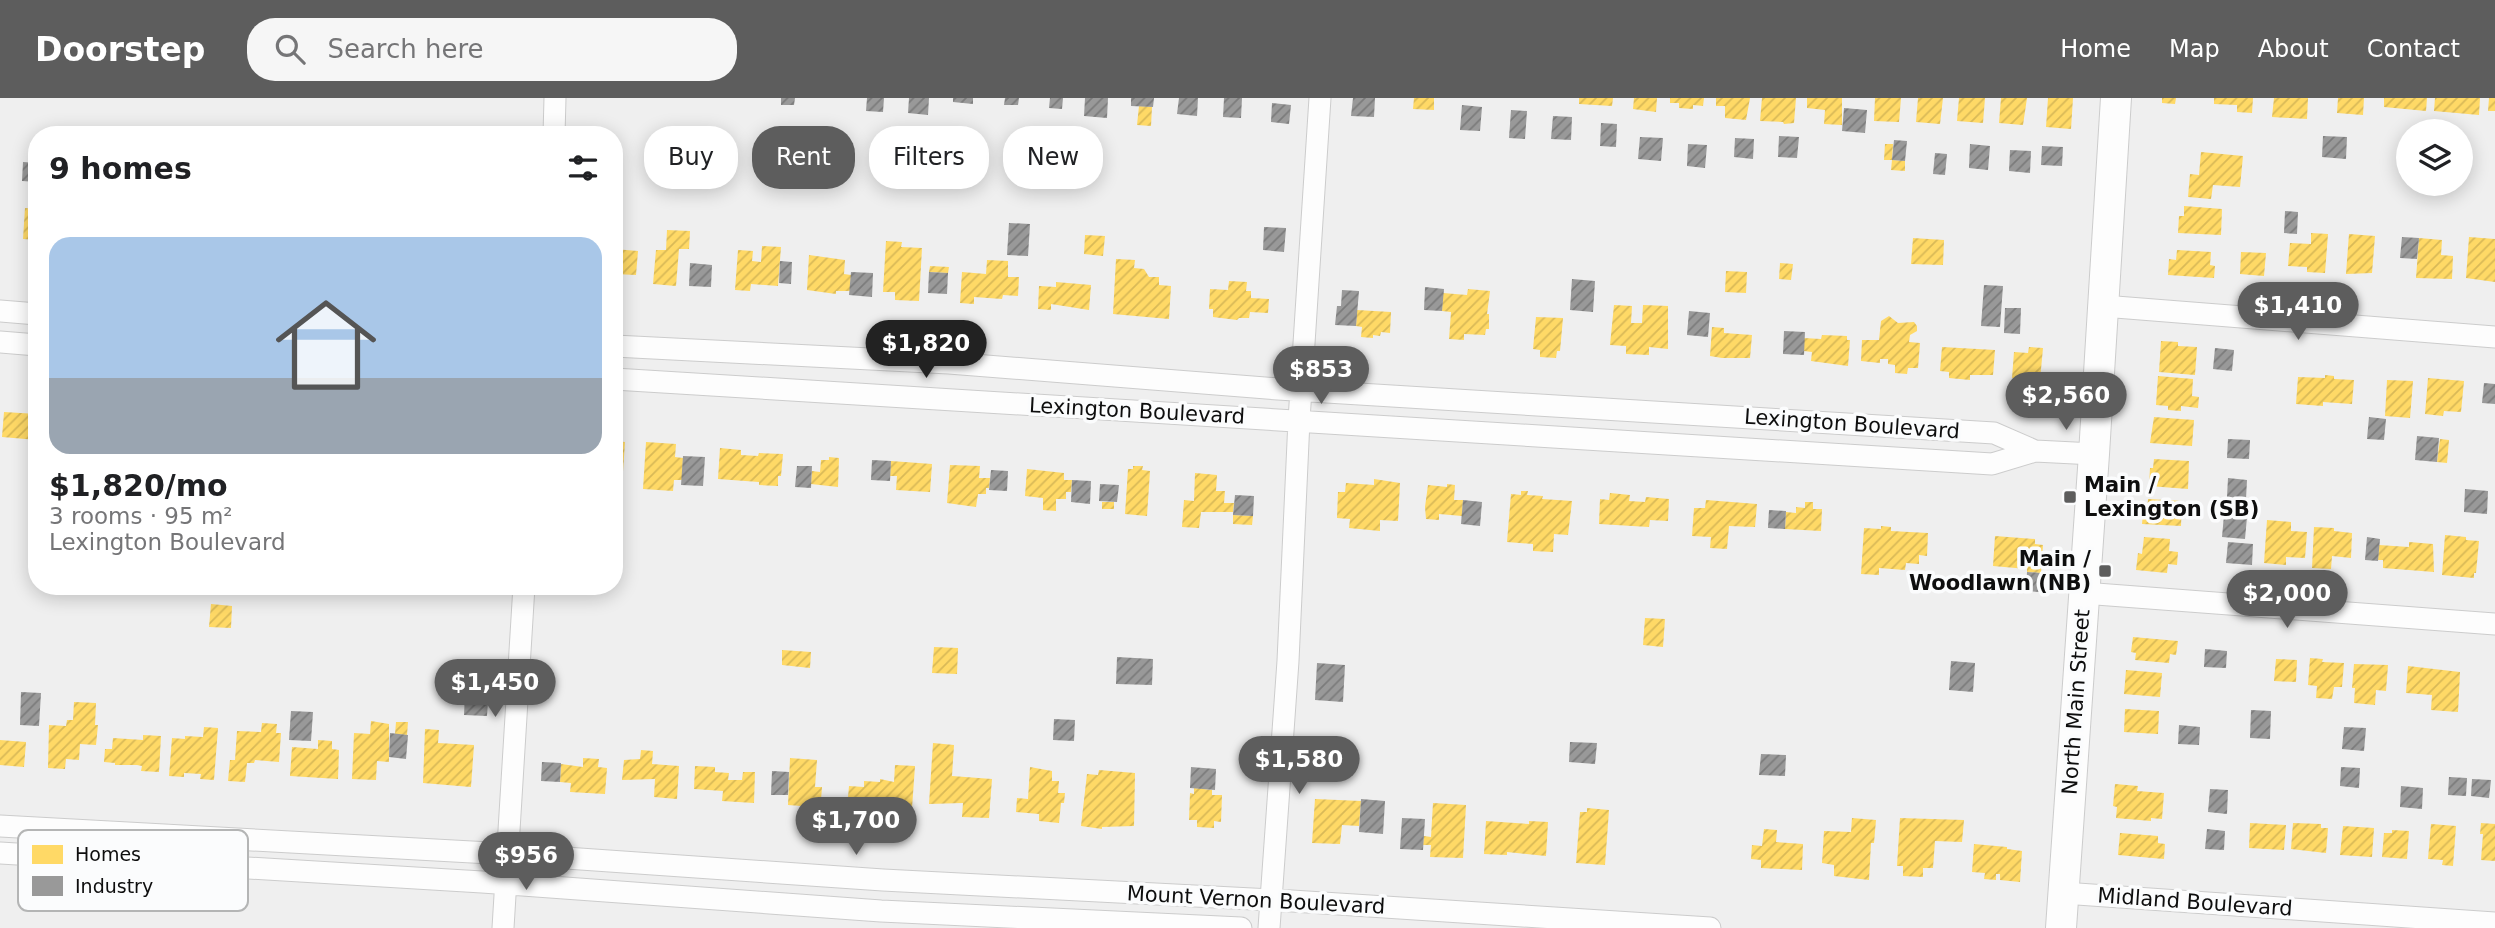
<!DOCTYPE html>
<html lang="en">
<head>
<meta charset="utf-8">
<style>
	:root { --surface:#fff; --page:#f6f6f6; --text:#202124; --muted:#757577; --line:#e0e0e0; --accent:#5d5d5d }
	body { margin:0; font-family:"DejaVu Sans",sans-serif; background:var(--page); color:var(--text); height:100vh; display:flex; flex-direction:column; font-size:26px; white-space:nowrap }
	* { box-sizing:border-box; margin:0 }
	p { font-size:23px; color:var(--muted) }
	.icon { flex:none; width:38px; height:38px; fill:none; stroke:currentColor; stroke-width:2; stroke-linecap:round; stroke-linejoin:round }
	.map { position:relative; flex:1; overflow:hidden }
	.side { position:absolute; left:28px; top:28px; width:595px; height:469px; display:flex; flex-direction:column; background:var(--surface); border-radius:28px; box-shadow:0 4px 18px #0003 }
	.side>* { flex:none }
	.banner { position:absolute; left:644px; top:28px; width:665px; height:63px; display:flex; gap:14px }
	.controls { position:absolute; left:2396px; top:21px; display:grid; gap:14px }
	.controls a { display:grid; place-items:center; width:77px; height:77px; border-radius:50%; background:var(--surface); box-shadow:0 4px 18px #0003; font-size:35px }
	.price { position:absolute; translate:-50% -60px; padding:0 16px; border-radius:24px; background:var(--accent); color:#fff; font-size:23px; line-height:46px; filter:drop-shadow(0 2px 4px #0008) }
	.price::after { content:''; position:absolute; left:50%; top:42px; width:21px; height:16px; margin-left:-10px; background:inherit; clip-path:polygon(0 0,100% 0,50% 100%) }
	.price.selected { background:#222; color:#fff }
	ul { padding:0; list-style:none }
	li { display:grid; align-content:center; gap:14px; height:371px; padding:0 21px }
	li+li { border-top:2px solid var(--line) }
	li span { display:grid; place-items:center; height:217px; border-radius:21px; color:#555 }
	li>.icon { margin-inline-start:auto }
	span .icon { width:126px; height:126px; fill:#fffc; stroke-width:1 }
	li b { font-size:30px }
	h2 { display:flex; justify-content:space-between; align-items:center; height:84px; padding:0 21px; font-size:30px }
	.pill { padding:0 24px; border-radius:28px; background:var(--surface); box-shadow:0 4px 18px #0003; font-size:24px; line-height:63px }
	.pill.selected { background:var(--accent); color:#fff }
	header { display:flex; align-items:center; gap:42px; box-sizing:border-box; height:98px; padding:0 35px; background:var(--accent); color:#fff }
	header strong { font-size:33px }
	nav { display:flex; gap:38px; margin-inline-start:auto; font-size:24px }
	.search { width:490px; height:63px; background:var(--page); display:flex; align-items:center; gap:18px; box-sizing:border-box; padding:0 24px; border-radius:28px; color:var(--muted); font-size:26px }
	.map>svg:first-child { display:block }
	.homes { fill:url(#homes-hatch) }
	.industry { fill:url(#industry-hatch) }
	.lines { fill:none; stroke-linecap:round; stroke-linejoin:round }
	.street-casing { stroke:#ccc; stroke-width:23 }
	.secondary-casing { stroke:#ccc; stroke-width:32 }
	.street { stroke:#fdfdfd; stroke-width:21 }
	.secondary { stroke:#fdfdfd; stroke-width:30 }
	.poi-dot { fill:#5d5d5d; stroke:#fbfcfd; stroke-width:2.5 }
	.labels { text-anchor:middle; dominant-baseline:central; stroke-width:7; stroke-linejoin:round; paint-order:stroke }
	.street-label { font-size:21px; fill:#0e0e0e; stroke:#fbfcfd }
	.poi-label { font-size:21px; font-weight:bold; fill:#0e0e0e; stroke:#fbfcfd; text-anchor:start }
	.key { fill:#fbfcfd; stroke:#b4b5b5; stroke-width:2 }
	.key-label { font-size:19px; fill:#0e0e0e }
</style>
</head>
<body>
<header>
<strong>Doorstep</strong>
<div class="search"><svg class="icon" aria-label="search" viewBox="0 0 24 24"><circle cx="10" cy="10" r="6"/><path d="M15 15l6 6"/></svg>Search here</div>
<nav><a>Home</a><a>Map</a><a>About</a><a>Contact</a></nav>
</header>
<div class="map">
<svg width="2495" height="830" viewBox="0 0 2495 830">
	<defs>
		<pattern id="homes-hatch" width="6" height="6" patternUnits="userSpaceOnUse" patternTransform="scale(1.75)"><rect width="6" height="6" fill="#ffd966"/><path d="M-1 1l2-2M0 6l6-6M5 7l2-2" fill="none" stroke="#d9b957"/></pattern>
		<pattern id="industry-hatch" width="6" height="6" patternUnits="userSpaceOnUse" patternTransform="scale(1.75)"><rect width="6" height="6" fill="#999"/><path d="M-1 1l2-2M0 6l6-6M5 7l2-2" fill="none" stroke="#7b7b7b"/></pattern>
	</defs>
	<rect width="100%" height="100%" fill="#efefef"/>
	<!-- homes -->
	<path class="homes" d="M1414 0H1434V12L1413 11Z
		M1579 0H1613L1612 8 1579 6Z
		M1634 0H1657L1656 14 1633 11Z
		M1670 0H1704L1703 8 1693 7V11L1679 10V5H1670Z
		M1716 0H1750L1746 22 1725 20V8H1716Z
		M1762 0H1796L1794 25 1784 26 1783 24 1760 23Z
		M1807 0H1842V27L1824 26 1825 12 1807 10Z
		M1875 0H1901L1899 24 1874 23Z
		M1918 0H1943L1940 26 1916 24Z
		M1959 0H1985L1983 25 1957 23Z
		M2001 0H2027L2023 27 1999 25Z
		M2048 0H2073L2071 31 2046 29Z
		M2162 0H2176L2175 6 2162 5Z
		M2214 0H2253L2252 15 2237 14V7L2214 6Z
		M2274 0H2308L2307 21 2272 19Z
		M2338 0H2364L2363 17 2337 15Z
		M2384 0H2427L2426 13 2384 9Z
		M2435 0H2480L2479 17 2434 13Z
		M2489 0H2495V13H2488Z
		M1139 8 1152 9 1151 28 1137 27Z
		M1885 46H1893L1892 62H1884Z
		M2201 54 2243 58 2240 89 2213 87 2211 101 2188 99 2190 76 2199 77Z
		M1892 62 1905 63V73L1891 72Z
		M2184 108 2222 111 2221 137 2178 135 2179 118H2184Z
		M25 110 37 111V142L23 141Z
		M667 132 690 133 689 151H679L676 188 653 186 656 152H666Z
		M2311 135 2328 136 2325 175 2307 174V169L2288 168 2290 145 2311 146Z
		M2349 136 2375 138 2372 175 2346 176Z
		M1085 137 1105 138 1103 158 1084 156Z
		M2469 139 2495 141V184L2466 180Z
		M1913 140 1944 142 1943 167 1911 166Z
		M2419 140 2442 142 2441 157 2453 158 2452 181 2416 180Z
		M886 143 902 144 901 149 922 150 919 203 895 202V194H883Z
		M762 148 781 149 778 188 751 186 750 193 735 192 738 152 753 153 752 163 761 164Z
		M614 151 638 153 636 177 614 176Z
		M2177 152 2211 154 2210 167 2215 168 2214 180 2168 177 2169 161 2176 162Z
		M2241 154 2266 155 2264 178 2240 176Z
		M809 157 845 162 844 176 851 177 850 193H836V196L807 192Z
		M1116 161 1135 162 1134 170 1144 171 1149 179H1159V187L1171 188 1169 221 1113 216Z
		M987 162 1008 163V179H1019L1018 198 1003 197 1002 201 974 199V206L960 205 962 174 986 176Z
		M1780 165 1793 166 1791 182 1779 181Z
		M930 168 949 169 948 175 929 174Z
		M1726 173 1747 174 1746 195 1725 194Z
		M1229 183 1247 184 1246 193H1251V200L1269 201 1268 215 1250 214 1249 220H1239L1237 222 1213 219V211H1209L1210 191 1228 192Z
		M1056 184 1091 187 1089 212 1051 206V212L1038 211 1039 188 1056 189Z
		M1468 191 1490 193 1487 216H1489V231H1486L1485 237 1464 236V242L1449 241 1451 214 1442 213 1443 195 1467 197Z
		M1614 207 1632 208 1631 225H1642L1643 207 1668 208V251L1649 249V257L1626 256V248L1610 247Z
		M1357 212 1391 214 1390 235 1381 234 1380 238 1373 237V240L1361 239 1362 229 1356 228Z
		M1889 218 1898 225 1914 224 1917 228V233L1910 237 1909 244 1920 245 1918 270H1908L1907 276 1895 275V267L1888 266V261H1880V265L1861 263 1862 242H1879L1881 223Z
		M1536 219 1563 220 1560 253H1557L1556 260 1540 259V252L1533 251Z
		M1712 229 1724 230V235L1752 237 1750 260H1722L1710 258Z
		M1822 237 1847 238V242H1850L1848 268 1811 263 1812 254 1804 253V240L1821 241Z
		M2161 243 2178 244V248L2197 249 2195 277 2159 274Z
		M1942 249 1995 252 1993 277H1970V282L1949 280V274L1940 273Z
		M2029 249 2043 250 2040 282 2031 281V288L2020 287 2021 280H2012L2014 254 2028 255Z
		M2325 277 2334 278V281L2354 282 2352 306 2323 304V308L2296 306 2298 279 2325 280Z
		M2158 278 2193 281 2192 298 2199 299 2198 310 2181 308V313L2168 312V308L2156 307Z
		M2428 280 2464 283 2461 314 2444 313 2443 318 2425 316Z
		M2387 282 2413 283 2410 320 2385 318Z
		M4 314 37 316V342L2 339Z
		M2154 319 2194 322 2192 348 2150 345Z
		M2440 341 2449 342 2447 365 2437 364Z
		M614 343 625 344 622 388H614Z
		M646 344 676 346 675 359 683 360 682 382H674L673 393 643 391Z
		M720 350 741 352V357L758 358 759 355 783 356 781 378H778V388L759 387V384L718 381Z
		M829 359 839 360 838 389 811 386 812 373 820 374 821 362H829Z
		M2154 361 2189 363 2188 391 2149 388 2150 370H2153Z
		M891 363 932 366 930 394 896 392 897 378H890Z
		M950 367 980 368 979 380H990L989 390H986V396H978L976 409 947 405Z
		M1133 368H1143L1142 372 1150 373 1147 418 1125 416 1128 371H1133Z
		M1027 371 1064 375V382H1072L1071 394H1066V401H1056V413L1043 412V400L1025 398Z
		M1195 375 1217 377 1216 393H1225L1224 405H1234L1233 414H1201L1199 430 1182 429 1184 402 1194 403Z
		M1374 381 1400 385 1398 423 1380 422V433L1349 430 1350 421 1337 420 1338 394H1345L1346 385 1374 387Z
		M1447 386 1455 387 1454 402H1463L1462 418 1439 416V422L1426 421 1425 409 1428 387 1447 389Z
		M1521 393H1528L1527 397 1543 398 1542 401 1572 403 1568 437 1554 436 1553 454 1533 453V446L1507 444 1511 396 1521 397Z
		M1610 395 1630 397 1629 403 1645 404 1646 399 1669 401 1668 423 1650 422 1649 429 1599 426 1600 401 1609 402Z
		M2148 401 2182 403 2181 428 2142 426 2143 415H2147Z
		M1706 402 1757 406 1755 429 1729 428 1727 451 1710 450 1711 439 1692 438 1694 410H1705Z
		M1102 404H1114V411H1102Z
		M1805 404H1813V411H1822L1821 433 1785 431 1786 414 1796 415V409L1805 410Z
		M1233 417 1253 418 1252 427 1233 426Z
		M2267 422 2291 424V433L2307 434 2305 460 2286 459V467L2264 465Z
		M1881 428 1891 429V433L1928 435 1927 458 1919 457V466L1906 465 1905 472 1879 470V477L1861 476 1864 430 1881 431Z
		M2314 429 2334 430V433L2352 435 2351 460 2332 458 2331 471 2312 470Z
		M2445 437 2466 439V442L2479 443 2476 475H2474V480L2442 477Z
		M1995 438 2035 441V446L2043 447 2041 475 2027 474V471L1993 468Z
		M2144 439 2170 441 2169 453 2178 454 2177 467 2168 466 2167 475 2136 472 2138 455 2142 456Z
		M2409 444 2433 446 2434 474 2383 470V462H2378L2379 447 2409 449Z
		M211 506 232 508 231 530 209 529Z
		M1645 520 1665 521 1663 549 1643 547Z
		M2133 539 2178 543 2176 557 2170 556 2169 565 2135 562 2136 555 2131 554Z
		M934 549 958 550 957 576 932 575Z
		M782 552 811 554 810 570 782 567Z
		M2310 560 2323 561 2322 564 2344 565 2342 589H2334L2332 601 2316 600 2317 588 2308 587Z
		M2276 561 2297 562 2296 584 2274 583Z
		M2354 566 2388 567 2386 593 2376 592 2375 607 2354 605 2355 590H2352Z
		M2408 568 2460 574 2458 614 2431 612 2432 597 2406 595Z
		M2126 572 2162 575 2160 599 2124 596Z
		M74 604 96 605 95 627H98L96 647 80 646 79 662 66 661 65 671 48 670 49 627 66 628 67 622H73Z
		M2125 611 2159 613 2158 636 2124 634Z
		M371 623 389 626V664L377 663 376 682 352 681 354 635 370 636Z
		M396 624H408L407 637 395 636Z
		M262 625 277 626 276 635H281L279 664 255 662 254 665H247L245 684 228 683 230 662H235L237 633 261 634Z
		M204 629 218 630 214 682 200 681 201 676 184 675V679L169 678 172 640 185 641V638L203 639Z
		M425 631 439 632 438 645 474 647 471 689 423 685Z
		M143 637 161 638 159 674 141 673 142 668 137 667H115V665L104 664 105 651H112L113 640 143 642Z
		M0 642 26 644 24 669 0 667Z
		M318 642 332 643V651L339 652 338 681 290 678 292 649 318 651Z
		M933 645 954 647 952 678 992 681 989 720 962 719 963 705 929 706Z
		M641 652 653 653 652 666 679 668 677 701 654 699 655 681 622 682 624 662 640 661Z
		M583 660 599 661 598 669 607 670 605 696 570 694 571 685 560 684 561 666 583 669Z
		M790 660 817 662 815 689H822L820 715 801 714V708L788 707Z
		M895 667 915 668 912 710 847 711 849 688 864 689V683L880 684V681L894 684Z
		M695 668 715 669V674L729 675 728 682H742L743 674H755L754 705 722 703 723 693 694 691Z
		M1030 669 1052 673V683H1059L1058 695H1065L1064 705H1061L1059 725 1039 723V716L1016 714 1017 700 1028 701Z
		M1099 672 1135 675 1134 728 1102 729V731L1081 728 1087 676 1098 677Z
		M2115 686 2138 688 2137 693 2164 695 2162 721 2151 720V723L2116 720 2117 709 2113 708Z
		M1194 690 1212 692V697H1222L1221 724 1214 723V730L1197 729V722H1189L1190 695 1194 696Z
		M1315 701 1361 703 1359 728 1342 727 1340 746 1312 745Z
		M1433 705 1466 707 1463 760 1430 759 1431 747H1423L1424 738 1431 739Z
		M1587 710 1609 712 1605 767 1576 765 1580 714H1587Z
		M1852 720 1876 722 1874 745H1871L1869 782 1834 778V767L1822 765 1824 733 1851 734Z
		M1900 720 1964 722 1962 744 1935 743 1933 770H1923V779L1903 778V768H1897Z
		M1486 723 1529 726V723L1548 724 1546 758 1507 754V757L1484 756Z
		M2250 725 2286 727 2284 752 2249 750Z
		M2293 725 2321 726V730H2328L2326 755 2291 751Z
		M2481 725 2495 726V763L2481 762 2483 736H2480Z
		M2431 726 2456 728 2453 768 2442 767 2443 762 2428 761Z
		M2343 728 2374 730 2372 759 2340 757Z
		M1764 731 1777 732 1776 744 1803 746 1802 772 1761 770V762L1751 761 1752 747 1762 748Z
		M2392 732 2409 733 2407 761 2382 759 2384 735H2392Z
		M2120 735 2158 738V745L2165 746 2164 761 2118 757Z
		M1974 746 2007 749V751L2022 753 2020 784 2000 782V776H1996V782L1984 781 1985 775 1972 774Z"/>
	<!-- industry -->
	<path class="industry" d="M781 0H795L794 7H781Z
		M867 0H884L883 14 866 13Z
		M909 0H929L928 17 908 15Z
		M953 0H973V6L953 4Z
		M1005 0H1019L1018 7H1004Z
		M1050 0H1063L1062 11 1049 10Z
		M1085 0H1108L1107 20 1084 18Z
		M1131 0H1154L1153 9 1131 8Z
		M1179 0H1198L1197 18 1177 16Z
		M1224 0H1242L1241 20 1223 19Z
		M1353 0H1375L1374 19 1351 18Z
		M1272 5 1291 7 1289 26 1271 24Z
		M1462 7 1482 9 1480 33 1460 32Z
		M1844 10 1867 12 1865 35 1842 33Z
		M1511 12 1527 13 1525 41 1509 40Z
		M1553 18 1572 19 1571 42 1551 41Z
		M1601 25 1617 26 1616 49 1600 48Z
		M1779 38 1799 39 1797 60 1778 59Z
		M2323 38 2347 39 2346 61 2322 59Z
		M1640 39 1663 40 1661 63 1638 61Z
		M1735 40 1754 41 1753 61 1734 59Z
		M1894 42 1907 43 1905 63 1892 62Z
		M1688 46 1707 47 1705 70 1687 68Z
		M1970 46 1990 48 1988 72 1969 70Z
		M2042 48 2063 49 2062 68 2041 67Z
		M2010 52 2031 53 2030 75 2009 73Z
		M1935 55 1947 56 1945 77 1933 76Z
		M23 64 37 65V84L22 83Z
		M2285 113 2298 114 2297 136 2284 135Z
		M1009 125 1030 126 1028 158 1007 157Z
		M1264 129 1286 130 1284 154 1263 152Z
		M2402 139 2419 140 2417 161 2400 160Z
		M780 163 792 164 791 186 779 185Z
		M690 165 712 167 711 189 689 188Z
		M851 174 873 175 872 199 849 197Z
		M929 174 948 175 947 196 928 195Z
		M1572 181 1595 183 1593 214 1570 212Z
		M1984 187 2003 188 2000 229 1981 228Z
		M1425 189 1444 191 1442 213 1424 212Z
		M1342 192 1359 193 1356 228 1335 227 1337 208H1341Z
		M2005 210H2021L2020 236 2004 235Z
		M1689 213 1710 215 1708 239 1687 237Z
		M1784 233 1805 234 1804 257 1783 256Z
		M2215 250 2234 252 2232 273 2213 271Z
		M2484 285 2495 286V306L2482 305Z
		M2369 319 2386 321 2384 342 2367 341Z
		M2417 338 2439 340 2437 364 2415 362Z
		M2228 341 2250 342 2249 361 2227 360Z
		M683 358 705 359 703 388 681 387Z
		M872 362 891 363 890 383 871 382Z
		M797 368H812L811 390 795 389Z
		M991 372 1008 373 1007 393 989 392Z
		M2228 380 2247 382 2246 401 2227 399Z
		M1072 382 1091 383 1090 406 1071 404Z
		M1100 386 1119 387 1117 404 1099 403Z
		M2465 391 2488 393 2487 416 2464 414Z
		M1235 397 1254 398 1253 418 1233 417Z
		M1463 402 1482 404 1480 428 1461 426Z
		M1769 412 1786 413 1785 431 1768 430Z
		M2224 417 2247 419 2245 441 2222 439Z
		M2367 439 2380 441 2378 463 2365 462Z
		M2228 444 2253 446 2252 467 2226 465Z
		M2027 474 2041 475 2040 494 2026 493Z
		M2205 551 2227 553 2226 570 2204 569Z
		M1117 559 1153 561 1152 587 1116 586Z
		M1951 563 1975 565 1973 594 1949 592Z
		M1317 565 1345 567 1343 604 1315 602Z
		M466 575 490 576 487 618 464 617Z
		M21 594 41 595 39 628 20 627Z
		M2251 612 2271 613 2270 641 2250 640Z
		M291 613 313 614 311 643 289 642Z
		M1054 621 1075 622 1074 643 1053 642Z
		M2179 627 2200 629 2199 647 2178 646Z
		M2344 629 2366 630 2364 653 2342 651Z
		M390 635 408 637 406 661 389 659Z
		M1570 644 1597 645 1595 666 1569 664Z
		M1761 656 1786 657 1785 678 1759 677Z
		M542 664 561 665 560 684 541 683Z
		M1191 669 1216 671 1215 692 1190 690Z
		M2341 669 2360 670 2359 690 2340 688Z
		M772 673 789 674 788 697H771Z
		M2449 679 2467 680 2466 698 2448 697Z
		M2472 681 2491 682 2489 700 2471 698Z
		M2401 688 2423 690 2422 711 2400 709Z
		M2210 691 2228 692 2227 716 2208 714Z
		M1361 701 1385 703 1383 736 1359 734Z
		M1402 720 1425 721 1423 752 1400 751Z
		M2207 731 2225 733 2224 752 2205 751Z"/>
	<g class="lines">
		<!-- street casing -->
		<g class="street-casing">
			<path id="street" d="M554 37 555 0
				M2103 208 2495 239
				M0 213 37 216
				M0 244 37 247
				M614 248 949 265 1278 291 1994 335 2035 353
				M614 281 1992 366 2035 353 2094 356
				M2083 495 2495 526
				M0 728 508 756 883 782 1292 803 1710 830
				M0 755 482 784 881 813 1241 830
				M2063 795 2495 825
				M503 830 524 488
				M1269 830 1288 563 1299 322 1320 0"/>
		</g>
		<!-- secondary casing -->
		<g class="secondary-casing">
			<path id="secondary" d="M2061 830 2094 356 2116 0"/>
		</g>
		<!-- street -->
		<use href="#street" class="street"/>
		<!-- secondary -->
		<use href="#secondary" class="secondary"/>
	</g>
	<!-- markers -->
	<g class="poi-dot">
		<rect x="2063" y="392" width="14" height="14" rx="3.5"/>
		<rect x="2098" y="466" width="14" height="14" rx="3.5"/>
	</g>
	<g class="labels">
		<!-- street labels -->
		<g class="street-label">
			<text transform="translate(1137 313) rotate(3)">Lexington Boulevard</text>
			<text transform="translate(1852 326) rotate(4)">Lexington Boulevard</text>
			<text transform="translate(2076 604) rotate(-86)">North Main Street</text>
			<text transform="translate(1256 802) rotate(3)">Mount Vernon Boulevard</text>
			<text transform="translate(2195 804) rotate(4)">Midland Boulevard</text>
		</g>
		<!-- poi labels -->
		<g class="poi-label">
			<text x="2084" y="387">Main /<tspan x="2084" dy="24">Lexington (SB)</tspan></text>
			<text x="2091" y="461" text-anchor="end">Main /<tspan x="2091" dy="24">Woodlawn (NB)</tspan></text>
		</g>
	</g>
	<!-- legend -->
	<rect x="18" y="732" width="230" height="81" rx="10" class="key"/>
	<rect x="32" y="747" width="31" height="19" fill="#ffd966"/>
	<rect x="32" y="778" width="31" height="20" fill="#999"/>
	<g class="key-label">
		<text x="75" y="763">Homes</text>
		<text x="75" y="795">Industry</text>
	</g>
</svg>
<div class="controls">
<a><svg class="icon" aria-label="layers" viewBox="0 0 24 24"><path d="M12 4l9 5-9 5-9-5zM3 14l9 5 9-5"/></svg></a>
</div>
<b class="price" style="left:2298px;top:244px">$1,410</b>
<b class="price selected" style="left:926px;top:282px">$1,820</b>
<b class="price" style="left:1321px;top:308px">$853</b>
<b class="price" style="left:2066px;top:334px">$2,560</b>
<b class="price" style="left:2287px;top:532px">$2,000</b>
<b class="price" style="left:495px;top:621px">$1,450</b>
<b class="price" style="left:1299px;top:698px">$1,580</b>
<b class="price" style="left:856px;top:759px">$1,700</b>
<b class="price" style="left:526px;top:794px">$956</b>
<div class="banner">
<a class="pill">Buy</a>
<a class="pill selected">Rent</a>
<a class="pill">Filters</a>
<a class="pill">New</a>
</div>
<section class="side">
<h2>9 homes<svg class="icon" aria-label="filters" viewBox="0 0 24 24"><path d="M4 7h16M4 17h16"/><circle cx="9" cy="7" r="2"/><circle cx="15" cy="17" r="2"/></svg></h2>
<ul>
<li><span style="background:linear-gradient(#a9c7e8 65%,#9aa5b1 0)"><svg class="icon" aria-label="home" viewBox="0 0 24 24"><path d="M3 11l9-7 9 7M6 9v11h12V9"/></svg></span><div><b>$1,820/mo</b><p>3 rooms · 95 m²</p><p>Lexington Boulevard</p></div></li>
</ul>
</section>
</div>
</body>
</html>
